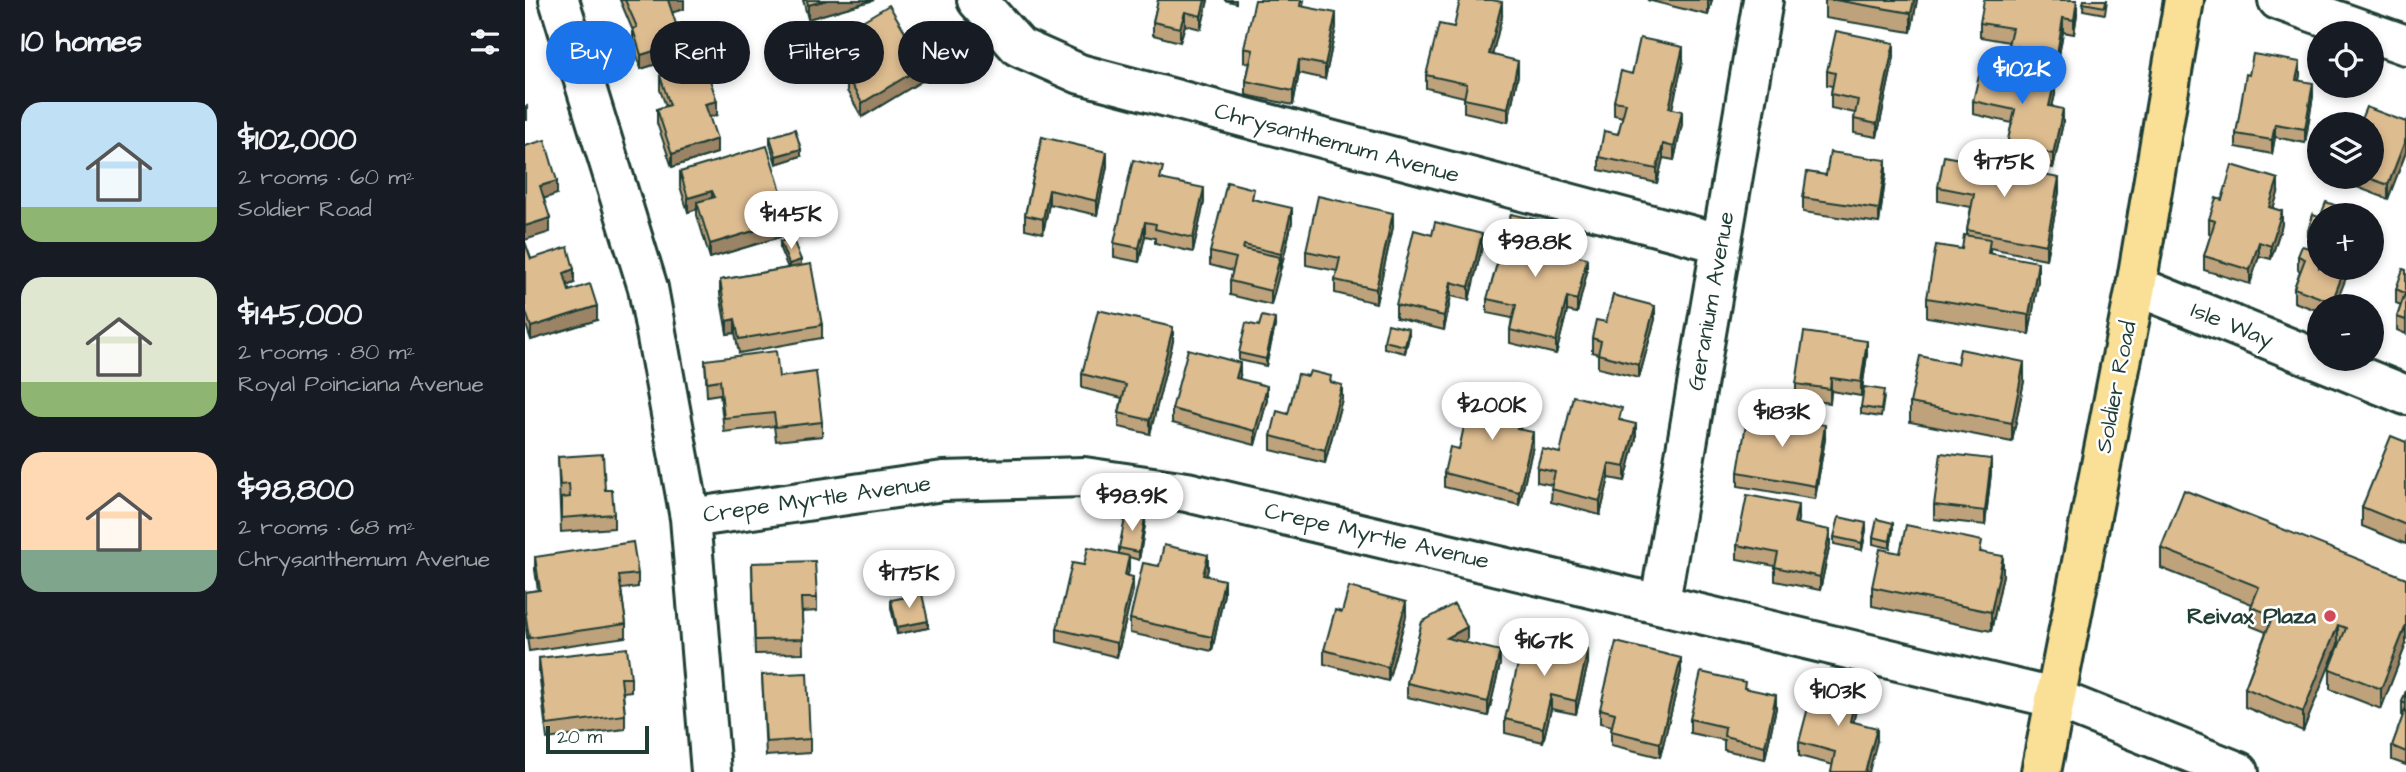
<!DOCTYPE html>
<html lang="en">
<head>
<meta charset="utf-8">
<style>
	:root { --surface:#171b24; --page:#20242c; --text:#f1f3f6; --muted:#9ea1a6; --accent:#1a73e8 }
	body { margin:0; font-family:"Architects Daughter",sans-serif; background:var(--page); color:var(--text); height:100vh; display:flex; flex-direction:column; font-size:26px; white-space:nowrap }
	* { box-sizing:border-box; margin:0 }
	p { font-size:23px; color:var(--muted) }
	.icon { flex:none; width:38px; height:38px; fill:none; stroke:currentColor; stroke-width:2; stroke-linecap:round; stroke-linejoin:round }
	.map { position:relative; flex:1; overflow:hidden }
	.panel { display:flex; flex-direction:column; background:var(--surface); width:525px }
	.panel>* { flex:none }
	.banner { position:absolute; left:21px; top:21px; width:665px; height:63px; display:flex; gap:14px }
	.buttons { position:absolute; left:1782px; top:21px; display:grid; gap:14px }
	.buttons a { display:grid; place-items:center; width:77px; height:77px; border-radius:50%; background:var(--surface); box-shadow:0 4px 10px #0003; font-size:35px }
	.scale { position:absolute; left:21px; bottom:18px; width:103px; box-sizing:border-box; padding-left:7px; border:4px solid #1f3d34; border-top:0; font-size:19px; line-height:24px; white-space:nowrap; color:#1f3d34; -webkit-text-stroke:5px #fff; paint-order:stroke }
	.price { position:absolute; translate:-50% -60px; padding:0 16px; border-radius:24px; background:#fff; color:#222; font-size:23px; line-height:46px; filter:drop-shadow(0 2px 4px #0008) }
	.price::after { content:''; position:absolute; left:50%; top:42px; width:21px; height:16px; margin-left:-10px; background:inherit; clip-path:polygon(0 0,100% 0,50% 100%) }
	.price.active { background:var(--accent); color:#fff }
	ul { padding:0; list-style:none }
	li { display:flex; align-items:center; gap:21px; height:175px; padding:0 21px }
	li span { display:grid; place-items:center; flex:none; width:196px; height:140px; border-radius:21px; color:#555 }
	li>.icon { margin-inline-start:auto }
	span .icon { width:84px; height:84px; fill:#fffc; stroke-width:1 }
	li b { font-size:30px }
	h2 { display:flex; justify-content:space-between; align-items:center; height:84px; padding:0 21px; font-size:30px }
	.pill { padding:0 24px; border-radius:32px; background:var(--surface); box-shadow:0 4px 10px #0003; font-size:24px; line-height:63px }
	.pill.active { background:var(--accent); color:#fff }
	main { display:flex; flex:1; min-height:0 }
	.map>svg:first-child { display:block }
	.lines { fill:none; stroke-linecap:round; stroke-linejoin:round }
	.minor-casing { stroke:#1f3d34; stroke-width:44 }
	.major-casing { stroke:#1f3d34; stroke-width:44 }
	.minor { stroke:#fff; stroke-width:38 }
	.major { stroke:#fadf96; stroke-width:38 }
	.wall { fill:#bea27c; stroke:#1f3d34; stroke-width:2 }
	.shaded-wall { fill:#9b8465; stroke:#1f3d34; stroke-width:2 }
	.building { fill:#ddbc90; stroke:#1f3d34; stroke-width:2 }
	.poi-dot { fill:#d1495b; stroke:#fff; stroke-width:2.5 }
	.labels { text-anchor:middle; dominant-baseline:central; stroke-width:5; stroke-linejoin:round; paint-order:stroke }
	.street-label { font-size:23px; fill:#1f3d34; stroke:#fff }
	.poi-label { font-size:23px; font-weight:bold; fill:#1f3d34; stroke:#fff; text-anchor:end }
</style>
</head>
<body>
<main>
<section class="panel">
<h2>10 homes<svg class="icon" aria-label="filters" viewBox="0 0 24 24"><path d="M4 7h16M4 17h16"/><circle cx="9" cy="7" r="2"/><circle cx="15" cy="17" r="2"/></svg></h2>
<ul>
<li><span style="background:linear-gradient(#bfe0f5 75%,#8fb573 0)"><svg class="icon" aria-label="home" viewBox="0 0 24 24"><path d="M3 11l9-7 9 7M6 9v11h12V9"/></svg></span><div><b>$102,000</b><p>2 rooms · 60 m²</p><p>Soldier Road</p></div></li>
<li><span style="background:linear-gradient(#dfe7d0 75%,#8fb573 0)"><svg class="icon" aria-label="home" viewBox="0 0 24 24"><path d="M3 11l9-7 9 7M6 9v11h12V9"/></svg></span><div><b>$145,000</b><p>2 rooms · 80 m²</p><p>Royal Poinciana Avenue</p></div></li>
<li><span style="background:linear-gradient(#ffd9b3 70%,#7fa58c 0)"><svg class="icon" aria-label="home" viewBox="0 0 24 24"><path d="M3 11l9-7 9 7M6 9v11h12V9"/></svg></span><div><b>$98,800</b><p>2 rooms · 68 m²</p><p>Chrysanthemum Avenue</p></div></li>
</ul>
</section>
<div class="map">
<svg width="1881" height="772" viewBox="0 0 1881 772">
	<rect width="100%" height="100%" fill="#fff"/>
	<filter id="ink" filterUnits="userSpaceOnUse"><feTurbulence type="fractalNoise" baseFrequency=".0143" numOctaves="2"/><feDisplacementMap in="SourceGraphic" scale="14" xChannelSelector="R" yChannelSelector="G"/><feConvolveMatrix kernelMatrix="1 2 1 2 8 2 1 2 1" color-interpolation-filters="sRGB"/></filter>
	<g filter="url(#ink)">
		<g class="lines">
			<!-- minor casing -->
			<g class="minor-casing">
				<path id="minor" d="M34 0 123 288 165 518 186 772
					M452 0 494 47 555 74 1195 243
					M1753 0 1881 45
					M1611 286 1881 395
					M165 518 418 481 559 477 662 492 1529 698 1714 772
					M1135 602 1238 0"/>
			</g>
			<!-- major casing -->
			<g class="major-casing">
				<path id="major" d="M1516 772 1611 286 1659 0"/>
			</g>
			<!-- minor -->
			<use href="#minor" class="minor"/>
			<!-- major -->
			<use href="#major" class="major"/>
		</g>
		<!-- wall -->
		<path class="wall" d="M95 0H159V9L147 12 157 56 116 69 108 43V31Z
			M278 0H349L283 19Z
			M633 0H683L676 29 660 25 655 42 628 35V22Z
			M699 0H711V3Z
			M779 0 778 7 811 27 800 79 774 73 768 105 721 95V81L725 63 719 62V48Z
			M1122 0H1187L1183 15Z
			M1300 0H1392L1386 32 1300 18Z
			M1559 0H1582L1580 14 1558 10Z
			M1552 14 1549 34 1538 32 1532 67 1483 59 1484 42 1455 37V23Z
			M977 16 967 55 993 75 983 122 939 112V97L901 88V75L929 27Z
			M324 29 400 79 337 117 322 91V77L339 67 324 43Z
			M1369 57 1352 137 1329 133V119L1330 113 1306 108V94L1307 86 1302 85V71Z
			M1158 61 1147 108 1157 124 1149 160 1138 158 1132 183 1074 170V157L1093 134 1098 117 1089 115V101L1107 74Z
			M1724 75H1775L1774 80 1788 96 1780 143 1750 137 1747 154 1711 147V134Z
			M135 76 192 115 184 117 192 153 147 167 132 123V109L141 106 135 90Z
			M1530 94 1527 107 1538 123 1528 168 1482 158V144L1487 123 1448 114V101Z
			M1881 122V152L1863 199 1824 184V177H1846Z
			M245 137 276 156 251 164 245 144Z
			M517 137 582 166 572 215 524 204 518 233 500 229V215Z
			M155 172 265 234 185 258 172 215V209L163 212 155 186Z
			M1361 174 1354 223 1278 212V198L1301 175Z
			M638 179 679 202 668 252 630 243V238L620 236 614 262 589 257V243Z
			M1413 187 1534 192 1521 259 1465 248V254L1513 281 1504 334 1402 317V298L1437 249 1442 235V230L1446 207 1413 201Z
			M1753 193 1748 208 1757 224 1746 259 1734 256 1725 284 1679 270V256L1686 234 1684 233V219Z
			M729 199 767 222 756 268 755 267 746 305 705 295V281L708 271 685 265V252Z
			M1788 215 1810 306H1794V311L1769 302V288L1775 271 1773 270V256L1784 248 1785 245 1783 244V231Z
			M868 227 851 303 810 293V280L812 271 781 265V251Z
			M1022 236 1019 248 1062 272 1052 313 1042 311 1031 354 985 343V330L987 318 962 313V299Z
			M0 242 6 259 49 283 43 285 44 291 72 320 6 340 0 322Z
			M255 242 276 266 297 325V338L214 353 210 333 202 334 195 294V280L263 268 255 249Z
			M957 247 944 300 926 296 919 330 871 318V305Z
			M1881 270V334L1872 330V317L1876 305 1871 303V289Z
			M1130 319 1114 378 1073 368V354L1067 352V338L1081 322Z
			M734 326H750L741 366 714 360V353Z
			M884 336 880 353 859 348V341Z
			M648 341 625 434 594 427V413L597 398 557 388V374Z
			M1342 355 1336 396 1306 391 1305 403 1271 398V384Z
			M180 360 254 377 297 422V436L251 441 249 426 199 432 195 394 182 396Z
			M715 376 714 379 742 400 730 445 647 423V409Z
			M1499 381 1487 442 1385 422V403Z
			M806 382 817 399 800 463 746 450V436L763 414Z
			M1359 397 1356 417 1336 414V407Z
			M999 412 995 429 1008 446 994 505 919 487V473L934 449Z
			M1097 420 1111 438 1100 481 1084 478 1075 515 1026 502 1027 485 1012 482V468L1035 453Z
			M1300 439 1290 499 1213 486V472Z
			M1881 442V544L1837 526V507Z
			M33 457 80 490 89 514V528L36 532Z
			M1466 473 1460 525 1409 519V505Z
			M1273 519 1272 524 1305 544 1295 590 1250 581V566L1212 559V545Z
			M620 525 614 560 604 557 603 575 608 590 592 657 532 642V629L559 565 594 554V548Z
			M1341 530 1337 550 1309 544V537Z
			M1368 530 1365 548 1348 544V537Z
			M1636 548 1881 578V644L1856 709 1805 689V669L1815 645 1813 644 1778 731 1720 707V688L1741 632 1726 626V607L1727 604 1636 568Z
			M1457 552 1478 575 1466 631 1347 606V587L1375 553Z
			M10 557 113 574V587L96 589 101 624V637L4 651 0 623V592L13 590 10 570Z
			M227 563 292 598V611L277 612 278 653 230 654Z
			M634 566 683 569 681 576 699 594 687 651 605 633V619Z
			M366 600 403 628 372 634 366 608Z
			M817 612 881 616 863 681 799 664V650Z
			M897 622 942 640 939 642 975 664 963 716 882 697V683Z
			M1030 641 1063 663 1051 714 1026 709 1018 742 980 733V719Z
			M14 658 106 678V691L98 692 100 715V729L22 739 14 672Z
			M1156 672 1135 757 1086 745V731L1087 726 1075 723V709Z
			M237 675 285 739V753L241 756Z
			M1220 688 1251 708 1240 759 1199 750V740L1165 733V719Z
			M1881 691V765L1867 760V746L1878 716H1877V702Z
			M1332 706 1328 722 1352 741 1308 765 1274 756V742Z"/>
		<!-- shaded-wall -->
		<path class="shaded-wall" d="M143 0H159V9L143 14Z
			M302 0H349L283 19V5Z
			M680 0H683L676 29V16Z
			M1183 0H1187L1183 15Z
			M1389 0H1392L1386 32V13Z
			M1552 0V14L1549 34V20Z
			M977 2V16L964 68V54Z
			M660 12V25L655 42V28Z
			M811 13V27L800 79V65Z
			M1538 18V32L1532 67V54Z
			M157 42V56L116 69V55Z
			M1369 43V57L1352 137V124Z
			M1158 47V61L1144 122V108Z
			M774 60V73L768 105V91Z
			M993 61V75L983 122V108Z
			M1775 62V75L1771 94V80Z
			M400 65V79L337 117V103Z
			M1530 80V94L1524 120V106Z
			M1788 83V96L1780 143V129Z
			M192 101V115L180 118V104Z
			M2 106V120H0V107Z
			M1538 109V123L1528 168V154Z
			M1157 111V124L1149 160V147Z
			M1750 124V137L1747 154V140Z
			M1881 138V152L1863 199V185Z
			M192 139V153L147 167V154Z
			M1138 144V158L1132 183V169Z
			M276 149V156L251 164V156Z
			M582 152V166L572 215V201Z
			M1361 160V174L1354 223V209Z
			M1534 178V192L1521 259V245Z
			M1753 179V193L1744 221V207Z
			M32 181V194L15 200V186Z
			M679 188V202L668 252V238Z
			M524 190V204L518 233V219Z
			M187 191V205L172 202V209L163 212V198Z
			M767 208V222L756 268V254Z
			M1757 211V224L1746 259V246Z
			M868 213V227L851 303V289Z
			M25 218V232L0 240V226Z
			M265 220V234L185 258V244Z
			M620 222V236L614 262V248Z
			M1022 222V236L1016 261V247Z
			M957 234V247L944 300V287Z
			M1734 242V256L1725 284V270Z
			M755 257V271L746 305V291Z
			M1062 258V272L1052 313V300Z
			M276 260V267L264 272V264Z
			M1513 262V281L1504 334V315Z
			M1820 268H1825L1810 306H1807V302Z
			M49 269V283L39 287V273Z
			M926 282V296L919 330V316Z
			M1042 297V311L1031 354V341Z
			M72 306V320L6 340V327Z
			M1130 306V319L1114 378V365Z
			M210 319V333L202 334V321Z
			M750 319V326L741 366V359Z
			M648 327V341L625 434V420Z
			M884 329V336L880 353V346Z
			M1342 341V355L1336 396V382Z
			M1499 362V381L1487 442V423Z
			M715 363V376L711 392V378Z
			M1306 378V391L1305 403V389Z
			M817 385V399L800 463V450Z
			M742 386V400L730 445V431Z
			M999 399V412L992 442V429Z
			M1111 424V438L1100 481V467Z
			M1300 425V439L1290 499V486Z
			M1008 432V446L994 505V492Z
			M1466 459V473L1460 525V511Z
			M1084 464V478L1075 515V501Z
			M1273 505V519L1269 537V523Z
			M620 518V525L614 560V552Z
			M1341 523V530L1337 550V543Z
			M1368 523V530L1365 548V541Z
			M1305 530V544L1295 590V577Z
			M683 555V569L678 589V575Z
			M604 556V570L600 588V575Z
			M1478 556V575L1466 631V612Z
			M608 577V590L592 657V643Z
			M699 580V594L687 651V637Z
			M881 602V616L863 681V667Z
			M403 621V628L372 634V627Z
			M1813 625V644L1778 731V712Z
			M1881 625V644L1856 709V689Z
			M942 627V640L922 652V638Z
			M1063 649V663L1051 714V701Z
			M975 651V664L963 716V702Z
			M1156 658V672L1135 757V743Z
			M1332 692V706L1325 735V721Z
			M1026 695V709L1018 742V728Z
			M1251 695V708L1240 759V746Z
			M1352 728V741L1344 772H1340Z"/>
		<!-- building -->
		<path class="building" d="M100 0H143L157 42 116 55 108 29 112 27Z
			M282 0H302L283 5Z
			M633 0H680L676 16 660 12 655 28 628 22Z
			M730 0H776L775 6 811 13 800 65 774 60 768 91 721 81 728 50 719 48Z
			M935 0H967L977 2 964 54 993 61 983 108 939 99 942 84 901 75 914 24 929 27Z
			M1310 0H1389L1386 13Z
			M1459 0H1552L1549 20 1538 18 1532 54 1483 45 1487 28 1455 23Z
			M1559 0H1581L1580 7 1558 3Z
			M364 5 400 65 337 103 322 77 345 64 324 29Z
			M1311 31 1369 43 1352 124 1329 119 1333 100 1306 94 1310 73 1302 71Z
			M1115 38 1158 47 1144 108 1157 111 1149 147 1138 144 1132 169 1074 157 1079 131 1093 134 1101 103 1089 101 1096 71 1107 74Z
			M1728 54 1775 62 1771 80 1788 83 1780 129 1750 124 1747 140 1711 134 1721 74 1724 75Z
			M179 62 192 101 180 104 192 139 147 154 132 109 145 105 135 76Z
			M1457 63 1530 80 1524 106 1538 109 1528 154 1482 144 1490 110 1448 101Z
			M1841 107 1881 122V138L1863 185 1841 177H1846V124H1834Z
			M270 129 276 149 251 156 245 137Z
			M517 137 582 152 572 201 524 190 518 219 500 215Z
			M20 140 32 181 15 186 25 218 0 226V146Z
			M242 146 265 220 185 244 172 202 190 197 187 191 163 198 155 172Z
			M1305 152 1361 160 1354 209 1278 198 1282 172 1301 175Z
			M1419 156 1534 178 1521 245 1442 230 1449 194 1413 187Z
			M608 160 638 167 635 179 679 188 668 238 630 229 631 224 620 222 614 248 589 243Z
			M1707 165 1753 179 1744 207 1757 211 1746 246 1734 242 1725 270 1679 256 1690 221 1684 219 1691 198 1697 200Z
			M702 182 729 189 727 199 767 208 756 254 719 245 718 249 755 257 746 291 705 281 711 258 685 252Z
			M793 196 868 213 851 289 810 280 815 258 781 251Z
			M1801 202 1837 215H1796Z
			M986 214 1022 222 1016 247 1062 258 1052 300 1042 297 1031 341 985 330 991 305 962 299Z
			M1788 215 1794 217V268H1820L1807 302 1769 288 1780 259 1773 256 1777 246 1784 248 1789 233 1783 231Z
			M910 222 957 234 944 287 926 282 919 316 871 305 889 230 907 235Z
			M1439 235 1465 239 1463 253 1513 262 1504 315 1402 298 1411 245 1437 249Z
			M267 237 276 260 264 264 255 242Z
			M0 242 6 259 43 247 49 269 39 273 44 291 65 284 72 306 6 327 0 309Z
			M286 264 297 325 214 339 210 319 202 321 195 280Z
			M1878 269 1881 270V320L1872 317 1880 293 1871 289Z
			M1088 295 1130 306 1114 365 1073 354 1076 341 1067 338 1071 320 1081 322Z
			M573 310 648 327 625 420 594 413 601 385 557 374Z
			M737 316 750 319 741 359 714 353 721 323 734 326Z
			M863 324 884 329 880 346 859 341Z
			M1279 332 1342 341 1336 382 1306 378 1305 389 1271 384Z
			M663 349 715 363 711 378 742 386 730 431 647 409Z
			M1435 349 1499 362 1487 423 1385 403 1395 356 1432 364Z
			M251 351 254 377 291 372 297 422 251 427 249 413 199 418 195 380 182 382 180 360Z
			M785 371 806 376 805 382 817 385 800 450 746 436 752 411 763 414 773 374 783 376Z
			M948 387 999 399 992 429 1008 432 994 492 919 473 925 447 934 449Z
			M1339 387 1359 390 1356 410 1336 407Z
			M1048 396 1097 408 1094 420 1111 424 1100 467 1084 464 1075 501 1026 489 1030 472 1012 468 1017 449 1035 453Z
			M1223 412 1300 425 1290 486 1213 472Z
			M1866 436 1881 442V525L1837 507Z
			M1416 453 1466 459 1460 511 1409 505Z
			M78 454 80 490H87L89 514 36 518V498L45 497 44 484 35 485 33 457Z
			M1659 490 1881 578V625L1856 689 1805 669 1821 628 1813 625 1778 712 1720 688 1748 615 1726 607 1734 587 1636 548Z
			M1222 495 1273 505 1269 523 1305 530 1295 577 1250 567 1253 553 1212 545Z
			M601 514 620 518 614 552 594 548Z
			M1314 517 1341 523 1337 543 1309 537Z
			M1352 519 1368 523 1365 541 1348 537Z
			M1381 525 1457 541 1455 552 1478 556 1466 612 1347 587 1355 549 1375 553Z
			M108 542 113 574 94 576 101 624 4 638 0 610V592L15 590 10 557Z
			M639 545 683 555 678 575 699 580 687 637 605 619 618 563 634 566Z
			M563 547 604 556 600 575 608 577 592 643 532 629 547 563 559 565Z
			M290 561 292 598H276L278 639 230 640 227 563Z
			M824 587 881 602 863 667 799 650 810 610 817 612Z
			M397 594 403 621 372 627 366 600Z
			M929 604 942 627 922 638 975 651 963 702 882 683 897 622Z
			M1016 630 1030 634 1028 641 1063 649 1051 701 1026 695 1018 728 980 719 1000 634 1015 637Z
			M1091 642 1156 658 1135 743 1086 731 1090 713 1075 709Z
			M102 648 106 678H96L100 715 22 725 14 658Z
			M1176 672 1220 682 1219 688 1251 695 1240 746 1199 736 1200 727 1165 719Z
			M282 673 285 739 241 742 237 675Z
			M1290 681 1332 692 1325 721 1352 728 1340 772H1306L1310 752 1274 742Z
			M1881 691V704L1877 702Z
			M1881 707V752L1867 746Z"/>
	</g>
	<!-- markers -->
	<circle class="poi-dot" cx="1805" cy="616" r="7"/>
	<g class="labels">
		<!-- street labels -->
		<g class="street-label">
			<text transform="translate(812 143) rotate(15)">Chrysanthemum Avenue</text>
			<text transform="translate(1186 301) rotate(-80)">Geranium Avenue</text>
			<text transform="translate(1707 325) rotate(22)">Isle Way</text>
			<text transform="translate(1591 387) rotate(-79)">Soldier Road</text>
			<text transform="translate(292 499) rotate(-8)">Crepe Myrtle Avenue</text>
			<text transform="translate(852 536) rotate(13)">Crepe Myrtle Avenue</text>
		</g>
		<!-- poi labels -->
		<g class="poi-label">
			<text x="1791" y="616">Reivax Plaza</text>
		</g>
	</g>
</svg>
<div class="buttons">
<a><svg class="icon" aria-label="locate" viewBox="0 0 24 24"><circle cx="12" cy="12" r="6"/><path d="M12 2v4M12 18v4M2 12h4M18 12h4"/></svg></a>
<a><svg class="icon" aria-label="layers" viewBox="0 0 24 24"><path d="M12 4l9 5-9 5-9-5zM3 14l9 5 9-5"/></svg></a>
<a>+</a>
<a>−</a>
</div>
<div class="scale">20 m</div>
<b class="price active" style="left:1497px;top:106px">$102K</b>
<b class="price" style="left:1479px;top:199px">$175K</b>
<b class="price" style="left:266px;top:251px">$145K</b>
<b class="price" style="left:1010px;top:279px">$98.8K</b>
<b class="price" style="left:967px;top:442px">$200K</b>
<b class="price" style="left:1257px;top:449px">$183K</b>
<b class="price" style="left:607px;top:533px">$98.9K</b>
<b class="price" style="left:384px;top:610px">$175K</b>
<b class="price" style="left:1019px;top:678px">$167K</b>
<b class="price" style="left:1313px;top:728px">$103K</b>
<div class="banner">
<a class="pill active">Buy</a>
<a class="pill">Rent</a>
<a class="pill">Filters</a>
<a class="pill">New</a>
</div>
</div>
</main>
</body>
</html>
